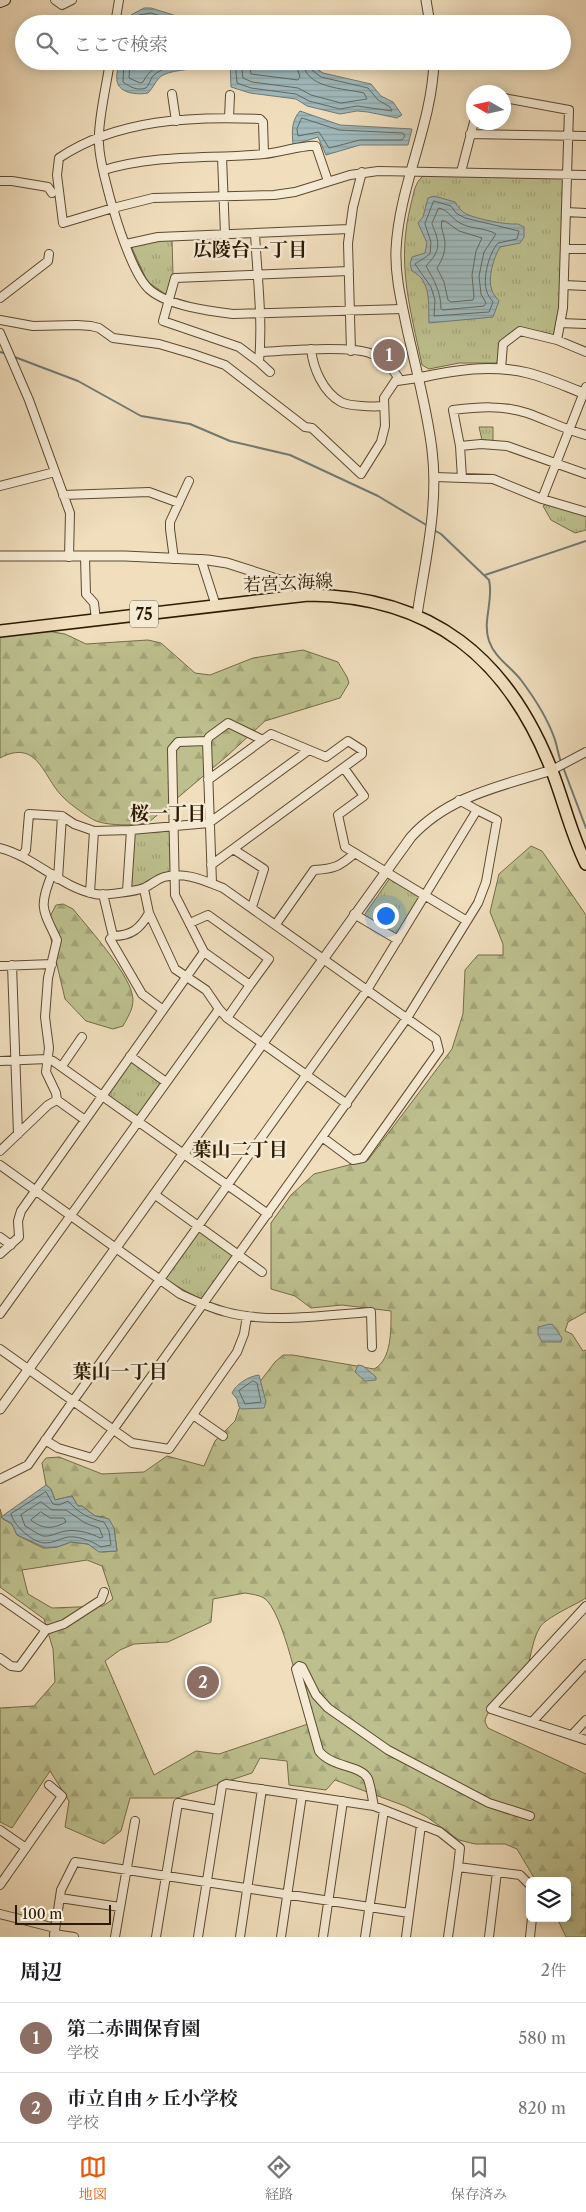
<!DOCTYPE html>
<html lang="ja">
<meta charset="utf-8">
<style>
:root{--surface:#fff;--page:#f2f2f2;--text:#202124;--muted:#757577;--line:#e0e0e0;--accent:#ea580c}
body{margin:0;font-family:"Libre Caslon Text","Noto Serif JP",serif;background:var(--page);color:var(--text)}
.controls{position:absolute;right:15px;bottom:15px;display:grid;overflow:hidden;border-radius:8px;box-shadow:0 2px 12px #0003}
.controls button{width:45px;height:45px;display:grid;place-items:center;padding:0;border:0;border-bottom:1px solid var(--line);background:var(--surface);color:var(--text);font:25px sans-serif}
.compass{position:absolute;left:466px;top:85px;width:45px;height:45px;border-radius:50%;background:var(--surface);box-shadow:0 2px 12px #0003;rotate:279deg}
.scale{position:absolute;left:15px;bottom:12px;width:96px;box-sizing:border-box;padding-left:5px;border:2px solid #2b1901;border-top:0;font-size:14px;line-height:18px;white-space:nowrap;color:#2b1901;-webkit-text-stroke:4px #f5ead4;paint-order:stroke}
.you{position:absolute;left:385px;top:915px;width:18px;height:18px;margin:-12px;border:4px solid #fff;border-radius:50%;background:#1a73e8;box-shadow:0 0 0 8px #1a73e833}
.badge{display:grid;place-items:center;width:32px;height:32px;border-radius:50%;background:var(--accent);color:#fff;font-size:16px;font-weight:700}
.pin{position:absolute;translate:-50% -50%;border:2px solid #fff;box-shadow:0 1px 5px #0006}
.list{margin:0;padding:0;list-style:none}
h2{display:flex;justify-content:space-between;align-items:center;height:65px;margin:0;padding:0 20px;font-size:21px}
h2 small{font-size:16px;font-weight:400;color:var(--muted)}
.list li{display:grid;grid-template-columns:32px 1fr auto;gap:15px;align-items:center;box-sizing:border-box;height:70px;padding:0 20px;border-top:1px solid var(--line)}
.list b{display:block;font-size:19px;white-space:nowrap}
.list p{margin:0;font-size:16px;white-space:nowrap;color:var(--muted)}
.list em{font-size:16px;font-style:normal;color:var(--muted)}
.icon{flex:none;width:28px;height:28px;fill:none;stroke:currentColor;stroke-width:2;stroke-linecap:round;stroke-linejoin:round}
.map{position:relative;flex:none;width:586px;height:1937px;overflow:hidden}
.search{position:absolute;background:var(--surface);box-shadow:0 2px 12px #0003;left:15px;right:15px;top:15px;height:55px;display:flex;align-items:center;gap:12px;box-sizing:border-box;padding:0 18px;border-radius:28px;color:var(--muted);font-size:19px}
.sheet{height:205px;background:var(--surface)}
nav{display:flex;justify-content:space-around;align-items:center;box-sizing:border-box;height:70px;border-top:1px solid var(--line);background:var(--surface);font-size:14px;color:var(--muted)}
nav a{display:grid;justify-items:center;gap:2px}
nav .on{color:var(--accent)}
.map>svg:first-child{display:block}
.grass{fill:url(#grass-tufts);stroke:#746c48}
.forest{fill:url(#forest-firs);stroke:#746c48;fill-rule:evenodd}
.water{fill:url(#water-rules);stroke:#717971}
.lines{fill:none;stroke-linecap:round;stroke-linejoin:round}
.shore{stroke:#65695e;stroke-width:1}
.stream{stroke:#717971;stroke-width:2}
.minor-casing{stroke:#5c4a30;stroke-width:10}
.tertiary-casing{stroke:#5c4a30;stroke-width:11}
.secondary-casing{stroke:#2b1901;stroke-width:12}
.primary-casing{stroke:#2b1901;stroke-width:14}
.minor{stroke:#f5ead4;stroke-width:8}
.tertiary{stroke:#f5ead4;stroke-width:9}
.secondary{stroke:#f5ead4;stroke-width:10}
.primary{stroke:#f0debd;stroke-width:11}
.labels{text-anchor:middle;stroke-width:5;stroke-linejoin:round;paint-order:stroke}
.shield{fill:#f5ead4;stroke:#685840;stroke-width:1}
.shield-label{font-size:16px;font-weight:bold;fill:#2b1901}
.street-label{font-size:18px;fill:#2b1901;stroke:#f5ead4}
.neighbourhood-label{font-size:19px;font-weight:bold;fill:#2b1901;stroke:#f5ead4}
</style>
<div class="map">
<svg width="586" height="1937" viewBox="0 0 586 1937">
<defs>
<pattern id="grass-tufts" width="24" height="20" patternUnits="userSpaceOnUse" patternTransform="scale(1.25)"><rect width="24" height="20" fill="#bdc08e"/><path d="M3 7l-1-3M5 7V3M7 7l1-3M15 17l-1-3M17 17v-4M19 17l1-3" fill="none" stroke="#a3a479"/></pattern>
<pattern id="forest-firs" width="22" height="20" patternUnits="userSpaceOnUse" patternTransform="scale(1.25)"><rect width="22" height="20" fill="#bdc08e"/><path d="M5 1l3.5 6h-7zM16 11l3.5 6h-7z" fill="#a3a479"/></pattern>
<pattern id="water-rules" width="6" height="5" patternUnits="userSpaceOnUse" patternTransform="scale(1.25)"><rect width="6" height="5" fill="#9fb9bc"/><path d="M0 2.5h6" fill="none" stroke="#899ea0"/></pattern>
</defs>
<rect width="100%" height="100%" fill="#f0debd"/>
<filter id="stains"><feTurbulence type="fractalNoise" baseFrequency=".004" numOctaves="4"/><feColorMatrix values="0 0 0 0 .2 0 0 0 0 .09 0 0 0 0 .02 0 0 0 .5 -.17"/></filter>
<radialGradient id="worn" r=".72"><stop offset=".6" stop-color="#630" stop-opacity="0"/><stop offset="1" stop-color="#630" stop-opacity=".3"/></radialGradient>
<path class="grass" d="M423 176 562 178 564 180 562 309 553 336 519 328 500 343 497 363H459L429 369 422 365C410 307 396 263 411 204 414 193 414 184 423 176Z
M172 239 173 275 168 293 165 294 147 281 132 248 133 244Z
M479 427H493V441L482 440Z
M546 504 586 515V530L575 533 551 520 543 506Z
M172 831 173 870C168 876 161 874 154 878 143 882 142 886 130 887L134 833Z
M390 878 419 896 420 899 397 935 363 917Z
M130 1061H133L161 1081 162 1084 139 1116H136L108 1096V1093Z
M198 1231 233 1253V1256L203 1299H200L166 1280V1277Z"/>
<path class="forest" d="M0 626 29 628 65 634 86 644 148 640 161 643 195 673 210 675 253 658 303 650 338 662 347 677 349 683 340 698 265 721 227 756 149 822C136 826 110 826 96 821 89 818 68 803 62 796 43 777 38 738 0 758Z
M531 846 542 851 586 915V1312L568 1322 565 1331 572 1334 583 1351 586 1350V1598C575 1605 547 1617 540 1627 529 1645 532 1669 518 1686 509 1697 486 1707 485 1722L488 1728 586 1774V1937H566L557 1918H567V1881H536L517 1849 505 1844H475L459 1840 427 1817 405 1806 335 1780 326 1790 289 1785 287 1761 260 1758 252 1773 177 1798H130L121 1831 104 1844 65 1827 69 1801 50 1771 12 1828 0 1822V1708L34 1706 55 1682 53 1649 44 1619 0 1587V1509L3 1519 12 1524 17 1535 43 1548 57 1547 71 1542 88 1544 102 1552 117 1551 114 1528 105 1517 95 1516 82 1506H78L72 1496 55 1500 51 1489 46 1485 42 1463 46 1458 59 1457 102 1474 144 1472 167 1456 204 1466 215 1441 235 1421 239 1409 275 1362 283 1355H293L374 1369C392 1360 391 1329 391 1311L342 1305 311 1308 295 1296 271 1289V1223L291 1195 314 1174 368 1160 452 1049 463 1014 465 970 478 955H503V944L490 912 499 874ZM87 1560 102 1566 113 1599 103 1606 52 1608 28 1594 22 1570ZM245 1593C251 1594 259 1595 264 1598 283 1610 301 1699 308 1724L219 1754 196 1751 154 1775 105 1661 120 1650 134 1644 168 1642 211 1622 213 1599Z
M63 904 73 909C89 929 133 977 133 1000 133 1010 127 1018 123 1026L113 1029 86 1021 65 999 47 922 56 905Z"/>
<path class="water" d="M144 8H151L202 24H127L131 15Z
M119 61H208C197 72 177 68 163 75 156 79 154 87 148 93 139 95 119 94 117 81 116 75 118 67 119 61Z
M230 61H313L317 69 323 73 371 84 381 96 393 102 402 115 397 118 368 112 357 111 340 114 307 106 296 99 250 93 231 87Z
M300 111 340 125 412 129 408 145H360L326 155 318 137 293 145C292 132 291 121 300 111Z
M434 196 455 202C458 207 461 211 466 214 477 219 506 225 518 224L524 227V237L520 243 500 247C494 257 487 278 492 291 493 294 497 298 499 301L493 317 429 323C428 304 432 281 412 271L410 264 412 257 425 253 427 243 418 223 423 217 428 198Z
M550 1324 553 1325 562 1338 561 1342H542L538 1334V1327Z
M358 1365 363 1366 376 1377V1380L365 1381 355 1372Z
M259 1375 266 1402 264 1408 242 1409 239 1407 237 1399 232 1393C236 1384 249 1376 259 1375Z
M46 1485 51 1489 55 1500 72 1496 78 1506H82L95 1516 109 1519 114 1528 117 1551 99 1552 88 1544 71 1542 57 1547 46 1548 17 1535 12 1524 1 1517Z"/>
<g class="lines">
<path class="shore" d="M132 24 139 15 151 13 186 24
M124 61 123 82C130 87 137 91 146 88 149 85 150 81 152 77 162 65 186 64 200 61
M130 61 129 78 140 83 143 82C149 70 157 66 169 61
M235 61 237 83 251 88 296 94 309 101 340 109 357 106 392 111 390 107 378 100 368 88 321 77 313 71 309 61
M241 61 243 78 252 82 298 88 311 95 341 103 367 99 364 93C344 88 304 89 303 61
M249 61 251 74 298 80 300 77 295 61
M302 118 339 130 403 133 405 136 402 140H360L329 148 319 132 298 136 297 129Z
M434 201 451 206 456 213 465 218 519 231 517 239 498 243C489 253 482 279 487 292 488 296 491 299 493 302L489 312 434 316 435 300 431 287 415 264 430 254 431 242 425 224Z
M439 208C449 210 452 220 462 224 472 229 486 228 496 234L484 252 479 276 481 294 486 303 484 306 443 310 441 309C441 292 434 280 426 266 440 251 441 245 432 224Z
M442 221H445L459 231 482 238 476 251 472 275 474 297 473 300 451 302 448 300 444 282 437 268C443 259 447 248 444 237 443 231 440 227 442 221Z
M253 1381 257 1383 261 1402 245 1404 239 1391Z
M46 1492 53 1504 59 1505 68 1501C78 1513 90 1519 104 1522L109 1531 111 1545 101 1547C92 1541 75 1534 64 1538 57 1540 53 1543 45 1543 33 1543 13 1525 11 1514Z
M41 1502 52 1510H66L85 1523 99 1528 103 1537 100 1538C91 1533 76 1529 66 1531 57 1532 52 1537 43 1536 37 1534 31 1529 25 1526L21 1515Z
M41 1512 50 1518H64L66 1522C53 1529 43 1530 31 1520Z"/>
<path class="stream" d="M0 352 7 354
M12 356 78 381 141 416 190 424 230 441 290 455 378 496 428 526
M434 530 441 534 489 580C494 600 482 621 489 641 495 658 510 666 521 680 533 696 547 718 554 737 557 745 558 754 561 762
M485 575 586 541
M563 767 586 828"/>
<defs>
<path id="minor" d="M55 0 62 5 72 0
M115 24 119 0
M110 61C107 84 97 123 99 144 100 173 129 273 150 290 169 306 209 311 233 314L402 309
M172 94 176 121
M504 98 569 110 563 308 557 340
M229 118 230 95
M470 134 586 136
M264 154 263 122 260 119C192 116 117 119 59 158L57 175 63 223 113 208 153 198 274 195 295 192 350 175 378 171 586 175
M222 157 225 234
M104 170C156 154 210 159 264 154 276 153 308 144 316 146L328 181
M461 172 474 122
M0 181H12L48 187 52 193
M566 212 586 213
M255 233C257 275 263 319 259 362L239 347 163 321 175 278 349 271
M126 244 158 237 349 229
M566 249H586
M564 285 586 286
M0 298 48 261 49 254
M0 320 33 326 77 325 91 326 99 328 113 338 159 344 193 354 225 365 305 427 312 428 361 474 381 442 385 426 384 398 398 377C391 366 383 359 372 354 351 345 284 351 260 352
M560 323 586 324
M0 333 29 400 70 513 69 557
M311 349C313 368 323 392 341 402 348 406 374 407 383 406
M351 351 348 243 353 207 362 172
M259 362 270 372
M501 369 503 344 520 331 557 340 586 352
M397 381 418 378
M460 446 481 444 507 446 586 474
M435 477 493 479 542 499 586 512
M462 478 460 446 453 410C478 407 503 405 527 413 547 420 566 430 586 435
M0 486 55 472
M63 495 149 492 179 503
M542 499 586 387
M85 557 86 594 94 603 96 620
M174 559 170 529V522L189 481
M201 559 216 606
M207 741 209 737 228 723 263 740
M344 768 364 796 338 815 345 847 467 921
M552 770 586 752
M208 780 271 734 326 757 348 741 362 750V754L233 849
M459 800 477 810
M62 816 74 824 94 831
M131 830 209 823 309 750
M0 848C35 857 60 887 95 894 104 896 136 891 144 888 151 885 157 879 164 877 185 871 205 881 223 888L436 1039 439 1051 363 1158 353 1160 322 1137
M22 856 26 850 29 814 62 816 58 879
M211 865 233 849 264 869 252 907
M144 889 149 913 175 969 206 990 219 1009 227 1018 347 1104
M90 893 94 831 131 830 127 891
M103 894 113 936 110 939 142 994 163 1010
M354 914 398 940
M190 923 208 915 269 959 250 985 204 952 175 895 172 749 178 742 207 741 212 883
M276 924 314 870C335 869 340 866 355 853
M113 936C131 936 140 929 149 913
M12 965 18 1134
M0 966 52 964
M227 1018 250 985
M130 1056 166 1082
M0 1061 47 1059 53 1061 268 1214
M62 1066 82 1037
M57 1100 85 1120
M0 1151 48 1105 57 1100 56 1093 46 1072 49 1048 45 1017 48 978 57 940C43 910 38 908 52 874
M0 1165 180 1294C195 1301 210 1308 226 1312 270 1324 326 1315 371 1312L372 1347
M154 1194 262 1272
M0 1237 11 1245
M0 1254 19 1237 18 1221 21 1211 204 952
M0 1314 219 1009
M0 1349 132 1443 169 1449 237 1352 244 1334 247 1316
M193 1415 223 1436
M0 1479 28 1465 73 1401 367 990 477 810 497 820 486 882 478 903 407 1018 113 1430 92 1458 58 1448 45 1440
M0 1598 46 1630
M586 1606 491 1709 586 1740
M0 1658 11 1666 19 1667 46 1630 64 1624 101 1600 104 1592
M533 1721 586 1664
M572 1735 586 1720
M374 1806C372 1798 371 1787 368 1779 362 1765 332 1768 319 1751L296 1669 299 1666 302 1667 316 1695 328 1708 388 1750 489 1803 530 1816
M0 1830 26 1848
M0 1885 62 1796 49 1785
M60 1898 120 1907
M0 1914 55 1928
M54 1934 74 1937
M54 1937 61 1890 75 1862 409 1913
M115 1937 135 1821
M156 1937 178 1803 218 1810
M198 1937 222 1786 226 1784 374 1806 440 1832 460 1848 458 1867 520 1875 530 1885
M240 1937 262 1789
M281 1937 302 1795
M323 1937 343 1801
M365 1937 384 1810
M406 1937 421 1825
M448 1937 458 1867
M489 1937 497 1872
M530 1937 532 1918"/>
<path id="tertiary" d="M426 0 430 24
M418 378C455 370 490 364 528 373 548 378 567 387 586 394
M0 556H125L208 560 227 563 283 581 289 597
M417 615C425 561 439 505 432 450 427 408 415 366 406 324 401 300 395 275 396 250 399 185 432 126 434 61
M0 1409 411 837C448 796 501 786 552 770"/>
<path id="secondary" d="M0 2 5 0"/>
<path id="primary" d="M0 631 308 595C432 596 508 658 552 771 564 802 571 834 586 864"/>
</defs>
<use href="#minor" class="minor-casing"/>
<use href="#tertiary" class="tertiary-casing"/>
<use href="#secondary" class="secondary-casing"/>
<use href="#primary" class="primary-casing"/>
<use href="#minor" class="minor"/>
<use href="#tertiary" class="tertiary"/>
<use href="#secondary" class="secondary"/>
<use href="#primary" class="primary"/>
</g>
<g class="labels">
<rect class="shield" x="130" y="600.5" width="28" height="27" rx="4"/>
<g class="shield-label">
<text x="144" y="620">75</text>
</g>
<g class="street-label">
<text transform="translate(288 583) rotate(-3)" y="6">若宮玄海線</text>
</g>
<g class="neighbourhood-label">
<text x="250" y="256">広陵台一丁目</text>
<text x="168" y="820">桜一丁目</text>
<text x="240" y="1156">葉山二丁目</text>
<text x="120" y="1378">葉山一丁目</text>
</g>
</g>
<rect width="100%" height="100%" filter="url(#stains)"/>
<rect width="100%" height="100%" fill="url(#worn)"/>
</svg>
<div class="controls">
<button><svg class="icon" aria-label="layers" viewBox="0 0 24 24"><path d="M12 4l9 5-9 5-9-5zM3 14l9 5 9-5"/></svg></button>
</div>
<svg class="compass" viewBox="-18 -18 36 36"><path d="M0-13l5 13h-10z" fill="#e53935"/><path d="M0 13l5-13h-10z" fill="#757577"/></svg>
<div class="scale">100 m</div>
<div class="you"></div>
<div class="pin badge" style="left:389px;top:355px;background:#8d6e63">1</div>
<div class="pin badge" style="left:203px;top:1682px;background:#8d6e63">2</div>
<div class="search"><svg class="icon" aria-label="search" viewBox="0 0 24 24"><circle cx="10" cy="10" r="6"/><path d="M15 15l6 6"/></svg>ここで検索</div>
</div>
<section class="sheet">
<h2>周辺<small>2件</small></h2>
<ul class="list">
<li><span class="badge" style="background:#8d6e63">1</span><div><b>第二赤間保育園</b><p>学校</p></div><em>580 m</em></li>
<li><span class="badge" style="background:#8d6e63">2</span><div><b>市立自由ヶ丘小学校</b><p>学校</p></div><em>820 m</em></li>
</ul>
</section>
<nav>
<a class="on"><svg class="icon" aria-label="map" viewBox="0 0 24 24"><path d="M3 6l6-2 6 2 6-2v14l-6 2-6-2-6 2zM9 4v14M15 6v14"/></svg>地図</a>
<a><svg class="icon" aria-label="directions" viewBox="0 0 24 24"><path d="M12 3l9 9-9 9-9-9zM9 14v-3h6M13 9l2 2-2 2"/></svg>経路</a>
<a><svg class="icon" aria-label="saved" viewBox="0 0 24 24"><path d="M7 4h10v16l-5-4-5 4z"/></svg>保存済み</a>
</nav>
